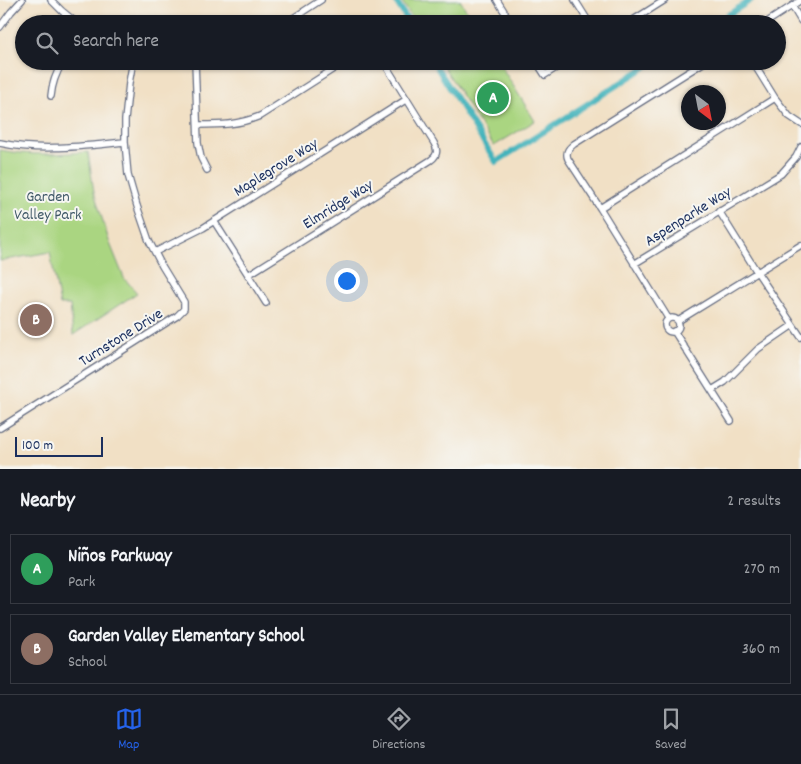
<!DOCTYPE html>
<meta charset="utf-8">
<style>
:root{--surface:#171b24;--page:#242831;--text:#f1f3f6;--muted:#9ea1a6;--line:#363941;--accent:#2563eb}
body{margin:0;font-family:Dekko,sans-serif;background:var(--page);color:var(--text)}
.compass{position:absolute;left:681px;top:85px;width:45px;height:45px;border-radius:50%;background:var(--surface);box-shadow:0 1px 4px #0004;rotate:148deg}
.scale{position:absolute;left:15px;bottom:12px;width:88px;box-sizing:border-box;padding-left:5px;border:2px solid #1b2f5e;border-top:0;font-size:14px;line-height:18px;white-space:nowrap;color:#1b2f5e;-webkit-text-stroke:4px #f6f6f2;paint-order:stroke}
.you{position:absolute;left:346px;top:280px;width:18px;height:18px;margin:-12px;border:4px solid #fff;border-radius:50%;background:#1a73e8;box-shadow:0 0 0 8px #1a73e833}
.badge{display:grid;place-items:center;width:32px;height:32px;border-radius:50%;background:var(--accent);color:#fff;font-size:16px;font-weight:700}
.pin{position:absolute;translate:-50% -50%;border:2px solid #fff;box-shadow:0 1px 5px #0006}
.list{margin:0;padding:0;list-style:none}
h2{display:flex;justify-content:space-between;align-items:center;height:65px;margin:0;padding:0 20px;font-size:21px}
h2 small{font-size:16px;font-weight:400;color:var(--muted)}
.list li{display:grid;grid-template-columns:32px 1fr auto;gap:15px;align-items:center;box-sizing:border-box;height:70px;margin:0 10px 10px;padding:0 10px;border:1px solid var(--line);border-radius:0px}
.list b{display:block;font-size:19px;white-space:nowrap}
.list p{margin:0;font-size:16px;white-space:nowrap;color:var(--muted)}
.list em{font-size:16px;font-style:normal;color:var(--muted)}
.icon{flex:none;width:28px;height:28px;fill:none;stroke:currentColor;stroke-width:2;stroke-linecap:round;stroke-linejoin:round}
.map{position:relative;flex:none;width:801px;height:469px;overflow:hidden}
.search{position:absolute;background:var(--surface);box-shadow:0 1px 4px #0004;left:15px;right:15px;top:15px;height:55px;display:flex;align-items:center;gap:12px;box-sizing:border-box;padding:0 18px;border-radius:28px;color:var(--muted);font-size:19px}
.sheet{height:225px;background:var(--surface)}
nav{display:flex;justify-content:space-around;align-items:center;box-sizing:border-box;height:70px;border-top:1px solid var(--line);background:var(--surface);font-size:14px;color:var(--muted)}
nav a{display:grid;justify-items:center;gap:2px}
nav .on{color:var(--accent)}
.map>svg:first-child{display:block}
.green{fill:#aad581;stroke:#628270}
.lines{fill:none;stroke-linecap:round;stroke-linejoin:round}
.canal{stroke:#44b4bc;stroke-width:6}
.street-casing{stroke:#666d82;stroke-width:8}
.street{stroke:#fff;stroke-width:5.5}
.labels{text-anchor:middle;stroke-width:4;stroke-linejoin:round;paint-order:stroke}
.street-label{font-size:16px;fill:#1b2f5e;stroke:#f6f6f2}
.park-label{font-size:16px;fill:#3f5867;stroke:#f6f6f2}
</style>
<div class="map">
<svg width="801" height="469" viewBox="0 0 801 469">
<rect width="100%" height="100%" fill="#f6f6f2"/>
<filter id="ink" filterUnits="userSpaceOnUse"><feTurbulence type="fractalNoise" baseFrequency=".02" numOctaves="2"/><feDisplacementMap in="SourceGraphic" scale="10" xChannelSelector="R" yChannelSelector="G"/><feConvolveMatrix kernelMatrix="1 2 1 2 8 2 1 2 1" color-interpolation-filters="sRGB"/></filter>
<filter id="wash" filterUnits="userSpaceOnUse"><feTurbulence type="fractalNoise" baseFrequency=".0096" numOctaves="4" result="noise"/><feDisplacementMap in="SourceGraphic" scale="20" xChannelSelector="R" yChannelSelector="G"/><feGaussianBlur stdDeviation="1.12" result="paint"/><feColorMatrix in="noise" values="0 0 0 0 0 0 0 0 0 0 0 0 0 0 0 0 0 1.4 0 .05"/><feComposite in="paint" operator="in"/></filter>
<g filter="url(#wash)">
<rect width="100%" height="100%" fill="#f1e0c5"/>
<path class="green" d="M401 0H460L475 24H416Z
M440 61H498L535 121 494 146Z
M0 150C31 156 57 154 88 152L94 192 109 241 124 278 137 293 73 335 70 305H60L50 252 0 261Z"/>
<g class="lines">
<path class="canal" d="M395 0 410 24
M714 24 751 0
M433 61 496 162 655 61"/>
</g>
</g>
<g filter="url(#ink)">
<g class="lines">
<defs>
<path id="street" d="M51 0 62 11 78 24
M497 0 512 24
M575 0 590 24
M792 6 801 21
M284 24 321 0
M627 24 665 0
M764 24 801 0
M0 27 11 12 22 0
M195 61 198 143 201 158 207 170
M536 61 545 75 567 61
M752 61 775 98 789 116 801 124
M51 96C52 83 56 73 63 61
M198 125C221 125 238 125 260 116L346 61
M0 143C41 152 83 146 125 142
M600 208 775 98
M719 211 757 272 801 337
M214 221 266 303
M155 252 203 228 407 99
M634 264 781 174 796 157 801 147
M248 275 431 160C438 155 438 150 434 143L383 61
M665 325a7 7 0 1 1 14 0a7 7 0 1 1-14 0Z
M668 318 600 208 568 159C565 152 569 148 574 144L706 61
M678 321 801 245
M674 331 731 421
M712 390 725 382 758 349 793 325
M0 428 177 316 184 309V302L162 266 149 241 137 206 128 175 125 142V120L129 83 133 61"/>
</defs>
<use href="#street" class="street-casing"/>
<use href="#street" class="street"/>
</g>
</g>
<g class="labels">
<g class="street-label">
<text transform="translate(275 166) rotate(-32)" y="6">Maplegrove Way</text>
<text transform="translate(337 203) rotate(-32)" y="6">Elmridge Way</text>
<text transform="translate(687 215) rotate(-32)" y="6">Aspenparke Way</text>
<text transform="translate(120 336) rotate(-32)" y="6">Turnstone Drive</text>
</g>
<g class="park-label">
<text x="48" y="201">Garden<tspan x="48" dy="18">Valley Park</tspan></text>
</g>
</g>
</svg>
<svg class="compass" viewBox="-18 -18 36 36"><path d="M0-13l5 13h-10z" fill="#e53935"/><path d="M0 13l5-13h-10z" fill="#9ea1a6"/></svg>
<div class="scale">100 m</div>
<div class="you"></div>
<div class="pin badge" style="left:493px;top:98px;background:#2e9e5b">A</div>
<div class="pin badge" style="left:36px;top:320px;background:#8d6e63">B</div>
<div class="search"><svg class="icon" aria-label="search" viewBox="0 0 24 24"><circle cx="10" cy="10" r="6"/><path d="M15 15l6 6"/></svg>Search here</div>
</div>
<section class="sheet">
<h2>Nearby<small>2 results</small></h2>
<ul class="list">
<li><span class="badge" style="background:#2e9e5b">A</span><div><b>Niños Parkway</b><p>Park</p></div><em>270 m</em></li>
<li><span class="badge" style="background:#8d6e63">B</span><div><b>Garden Valley Elementary School</b><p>School</p></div><em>360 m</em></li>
</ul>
</section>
<nav>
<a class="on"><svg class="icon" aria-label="map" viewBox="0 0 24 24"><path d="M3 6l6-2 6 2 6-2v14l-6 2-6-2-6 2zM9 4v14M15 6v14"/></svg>Map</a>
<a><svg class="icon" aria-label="directions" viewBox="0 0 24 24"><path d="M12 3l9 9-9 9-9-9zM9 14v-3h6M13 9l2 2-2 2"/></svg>Directions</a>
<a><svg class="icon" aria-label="saved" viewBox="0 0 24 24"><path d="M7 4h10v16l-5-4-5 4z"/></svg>Saved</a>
</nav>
